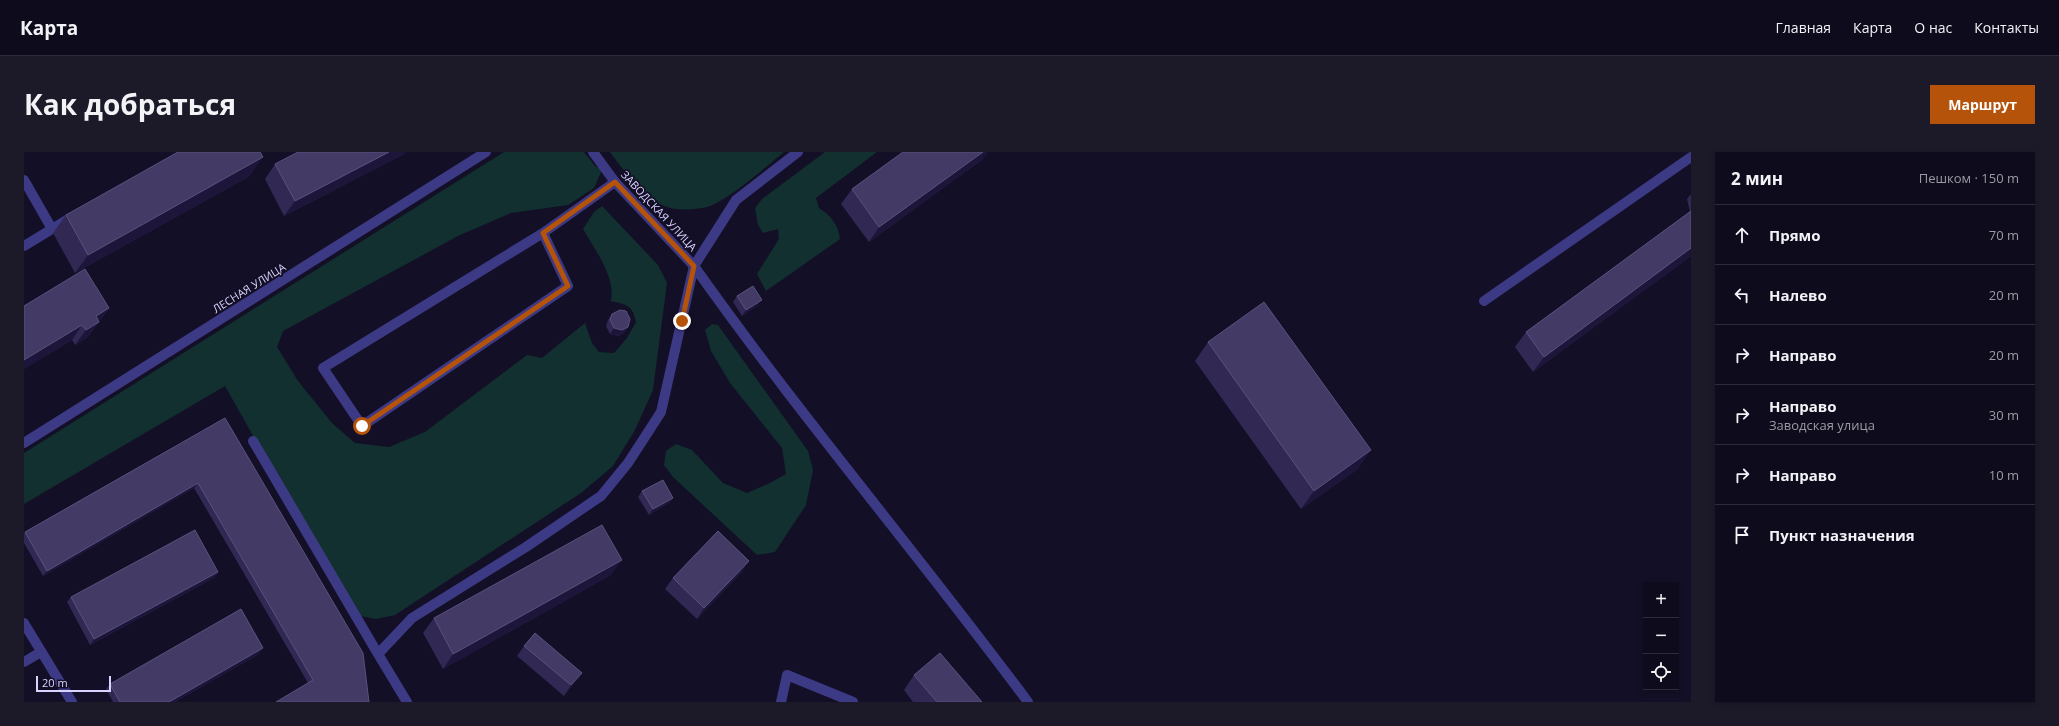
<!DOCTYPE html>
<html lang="ru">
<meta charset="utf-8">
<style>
:root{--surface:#0e0b1c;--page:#1c1929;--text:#f1f3f6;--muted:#9b9ba3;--line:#2e2b3b;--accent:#b45309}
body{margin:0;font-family:"Open Sans",sans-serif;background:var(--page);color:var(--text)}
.controls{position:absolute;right:12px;bottom:12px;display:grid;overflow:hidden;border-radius:0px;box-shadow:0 2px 6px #0003}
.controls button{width:36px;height:36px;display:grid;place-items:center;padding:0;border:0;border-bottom:1px solid var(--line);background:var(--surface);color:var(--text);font:20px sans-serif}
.scale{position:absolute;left:12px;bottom:10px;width:75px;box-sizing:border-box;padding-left:4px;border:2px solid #d9d4ff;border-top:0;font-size:11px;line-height:14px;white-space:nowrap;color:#d9d4ff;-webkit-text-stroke:3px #130f26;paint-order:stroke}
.stop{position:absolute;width:12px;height:12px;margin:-9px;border:3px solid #b45309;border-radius:50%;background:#fff}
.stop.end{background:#b45309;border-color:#fff;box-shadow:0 1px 4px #0008}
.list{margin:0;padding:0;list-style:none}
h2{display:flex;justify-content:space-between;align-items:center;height:52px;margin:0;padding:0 16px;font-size:17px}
h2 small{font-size:13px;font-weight:400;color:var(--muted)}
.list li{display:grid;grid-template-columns:26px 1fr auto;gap:12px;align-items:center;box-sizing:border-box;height:60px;padding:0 16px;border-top:1px solid var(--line)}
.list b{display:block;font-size:15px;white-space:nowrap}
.list p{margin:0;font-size:13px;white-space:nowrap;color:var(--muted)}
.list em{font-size:13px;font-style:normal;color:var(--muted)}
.icon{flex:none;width:22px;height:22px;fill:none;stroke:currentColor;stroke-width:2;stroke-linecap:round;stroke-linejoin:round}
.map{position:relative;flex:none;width:1667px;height:550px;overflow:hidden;border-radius:0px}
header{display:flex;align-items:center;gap:24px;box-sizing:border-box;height:56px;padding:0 20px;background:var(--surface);border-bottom:1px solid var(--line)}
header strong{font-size:19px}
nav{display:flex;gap:22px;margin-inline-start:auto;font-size:14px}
.intro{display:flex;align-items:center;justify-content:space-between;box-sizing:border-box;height:96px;padding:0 24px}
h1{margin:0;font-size:28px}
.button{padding:10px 18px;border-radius:0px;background:var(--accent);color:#fff;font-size:14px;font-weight:700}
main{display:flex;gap:24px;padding:0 24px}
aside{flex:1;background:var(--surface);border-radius:0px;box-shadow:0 2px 6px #0003}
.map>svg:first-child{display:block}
.green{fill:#12302f}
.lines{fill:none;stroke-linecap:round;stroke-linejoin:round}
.lane{stroke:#3d3a85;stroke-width:10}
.street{stroke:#3d3a85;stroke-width:10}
.wall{fill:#312854}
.shaded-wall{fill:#1d163a}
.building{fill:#433a66;stroke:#5a527e}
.route{stroke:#b45309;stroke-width:5}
.labels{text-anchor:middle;stroke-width:3.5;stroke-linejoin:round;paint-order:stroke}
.street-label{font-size:11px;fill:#d9d4ff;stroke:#130f26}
</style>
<header>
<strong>Карта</strong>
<nav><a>Главная</a><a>Карта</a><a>О нас</a><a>Контакты</a></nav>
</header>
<div class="intro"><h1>Как добраться</h1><a class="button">Маршрут</a></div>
<main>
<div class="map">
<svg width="1667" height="550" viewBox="0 0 1667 550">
<rect width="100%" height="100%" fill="#130f26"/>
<path class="green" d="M480 0H560L571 14 578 18 570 36 544 53 487 61 434 84 259 179 253 195 274 229 308 271 331 291 365 295 401 280 503 203 518 206 561 171 568 191 575 200 590 201 603 186 612 170C608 153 604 153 587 149 592 125 571 98 559 77L570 60 578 54 634 113 643 131 629 238 611 278 589 314 557 341 371 463 352 467 336 464 293 397 201 234 0 352V301Z
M586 0H760C743 14 702 50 683 55 671 58 652 59 640 54 622 46 597 16 586 0Z
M801 0H853L792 46 795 56C807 64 814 72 816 87L742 139 733 122 755 87 754 77 739 81 734 73 731 56 738 47Z
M688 172 694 173 784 299 789 318 782 353 751 400 733 403 649 325 640 313 642 299 652 292 668 298 699 331 723 341 746 331 762 322 758 296 706 231 687 199 681 178Z"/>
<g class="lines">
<path class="lane" d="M0 28 28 77
M519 81 544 134 338 274 299 216 519 81 591 30
M0 94 46 66
M670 114C776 264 895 403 1004 550
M1460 149 1667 5
M229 289 354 502
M0 510 17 500
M383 550 354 502 388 466 502 395 577 344 604 311 637 260 670 114 712 48 774 0
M757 550 763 523 829 550"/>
<path class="street" d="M569 0 591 30 670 114
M0 291 462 0
M0 471 48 550"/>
</g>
<path class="wall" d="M380 2 260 64 241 27 251 12Z
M959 7 845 90 817 52 828 37Z
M226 24 51 121 29 81 42 63Z
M1667 42V104L1509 220 1491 195 1502 180 1666 60 1663 47Z
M713 144 734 153 718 164 709 150Z
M0 154 85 156 64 185 51 193 48 188 0 217Z
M588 162 604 175 600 181 594 184 586 182 582 174 584 168Z
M1184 190 1334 317 1277 357 1171 209Z
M201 266 345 550 284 531 170 336 19 424 0 391V382L1 380Z
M618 339 649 346 645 351 625 363 614 345Z
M194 420 190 426 66 493 43 450 47 445Z
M718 420 673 467 641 437 649 426Z
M587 423 419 517 399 481 410 466Z
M500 494 558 521 550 531 540 544 493 504Z
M235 502 151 550H89L82 537 86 532Z
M890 523 958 550H889L880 538Z"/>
<path class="shaded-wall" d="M365 0H381L380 2 260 64 271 49Z
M959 0H964L959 7 845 90 855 75Z
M239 5 226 24 51 121 64 103Z
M1667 96V104L1509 220 1520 205Z
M738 148 734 153 718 164 722 158Z
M85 156 64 185 51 193 72 164Z
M58 173 48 188 0 217V208Z
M604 175 600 181 594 184 586 182 590 176Z
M1347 298 1334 317 1277 357 1290 339Z
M174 331 170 336 19 424 23 419Z
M649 346 645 351 625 363 629 357Z
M598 408 587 423 419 517 429 502Z
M725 409 718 420 673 467 680 456Z
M194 420 190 426 66 493 70 487Z
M239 496 235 502 151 550H145Z
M558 521 550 531 540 544 547 533Z"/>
<path class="building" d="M154 0H236L239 5 64 103 42 63Z
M274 0H365L271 49 251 12Z
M879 0H959L855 75 828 37Z
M1667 59V96L1520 205 1502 180Z
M61 117 85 156 72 164 75 170 62 178 58 173 0 208V154Z
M729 134 738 148 722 158 713 144Z
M1240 150 1347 298 1290 339 1184 190Z
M596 158 602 159 606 167 604 175 598 178 590 176 586 168 588 162Z
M201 266 339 501 345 550H252L289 528 174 331 23 419 1 380Z
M639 328 649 346 629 357 618 339Z
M578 373 598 408 429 502 410 466Z
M171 378 194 420 70 487 47 445Z
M694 379 725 409 680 456 649 426Z
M217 457 239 496 145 550H96L86 532Z
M511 481 558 521 547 533 500 494Z
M916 501 958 550H913L890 523Z"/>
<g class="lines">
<path class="route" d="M338 274 544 134 519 81 591 30 670 114 658 169"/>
</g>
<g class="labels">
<g class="street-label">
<text transform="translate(635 59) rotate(47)" y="4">ЗАВОДСКАЯ УЛИЦА</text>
<text transform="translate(225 136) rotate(-32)" y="4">ЛЕСНАЯ УЛИЦА</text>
</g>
</g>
</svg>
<div class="controls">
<button>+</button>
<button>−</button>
<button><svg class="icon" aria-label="locate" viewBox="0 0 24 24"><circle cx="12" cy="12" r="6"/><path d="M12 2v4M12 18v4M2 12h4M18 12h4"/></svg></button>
</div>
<div class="scale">20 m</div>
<div class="stop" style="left:338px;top:274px"></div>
<div class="stop end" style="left:658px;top:169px"></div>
</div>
<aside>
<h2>2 мин<small>Пешком · 150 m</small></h2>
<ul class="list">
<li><svg class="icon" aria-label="ahead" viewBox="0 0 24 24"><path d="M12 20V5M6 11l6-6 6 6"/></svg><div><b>Прямо</b></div><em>70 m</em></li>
<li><svg class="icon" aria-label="left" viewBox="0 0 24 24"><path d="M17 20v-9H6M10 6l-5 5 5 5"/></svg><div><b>Налево</b></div><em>20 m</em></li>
<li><svg class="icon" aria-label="right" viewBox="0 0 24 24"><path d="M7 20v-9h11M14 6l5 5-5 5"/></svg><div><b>Направо</b></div><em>20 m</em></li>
<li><svg class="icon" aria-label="right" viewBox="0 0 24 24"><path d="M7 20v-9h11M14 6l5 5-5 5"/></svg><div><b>Направо</b><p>Заводская улица</p></div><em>30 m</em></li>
<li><svg class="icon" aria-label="right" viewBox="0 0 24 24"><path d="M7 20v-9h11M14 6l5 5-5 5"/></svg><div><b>Направо</b></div><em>10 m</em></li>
<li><svg class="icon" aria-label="arrive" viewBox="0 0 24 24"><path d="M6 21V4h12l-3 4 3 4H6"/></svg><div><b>Пункт назначения</b></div></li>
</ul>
</aside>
</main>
